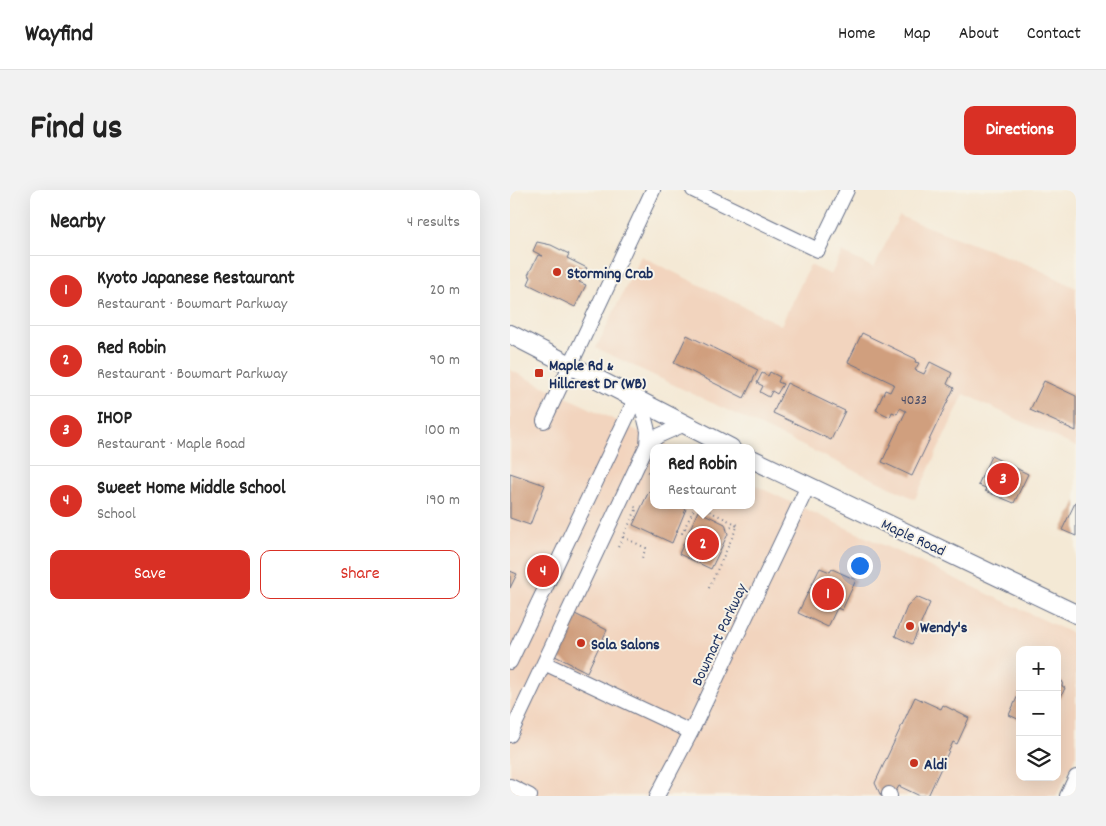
<!DOCTYPE html>
<meta charset="utf-8">
<style>
:root{--surface:#fff;--page:#f2f2f2;--text:#222;--muted:#767676;--line:#e0e0e0;--accent:#d93025}
body{margin:0;font-family:Dekko,sans-serif;background:var(--page);color:var(--text)}
.controls{position:absolute;right:15px;bottom:15px;display:grid;overflow:hidden;border-radius:10px;box-shadow:0 5px 20px #0002}
.controls button{width:45px;height:45px;display:grid;place-items:center;padding:0;border:0;border-bottom:1px solid var(--line);background:var(--surface);color:var(--text);font:25px sans-serif}
.you{position:absolute;left:349px;top:375px;width:18px;height:18px;margin:-12px;border:4px solid #fff;border-radius:50%;background:#1a73e8;box-shadow:0 0 0 8px #1a73e833}
.badge{display:grid;place-items:center;width:32px;height:32px;border-radius:50%;background:var(--accent);color:#fff;font-size:16px;font-weight:700}
.pin{position:absolute;translate:-50% -50%;border:2px solid #fff;box-shadow:0 1px 5px #0006}
.popup{position:absolute;left:140px;top:254px;width:105px;height:65px;box-sizing:border-box;display:grid;place-content:center;border-radius:10px;background:var(--surface);filter:drop-shadow(0 1px 4px #0005);font-size:16px;white-space:nowrap;color:var(--muted)}
.popup b{font-size:19px;color:var(--text)}
.popup::after{content:'';position:absolute;left:50%;top:100%;margin-left:-10px;border:10px solid transparent;border-top-color:var(--surface)}
.list{margin:0;padding:0;list-style:none}
h2{display:flex;justify-content:space-between;align-items:center;height:65px;margin:0;padding:0 20px;font-size:21px}
h2 small{font-size:16px;font-weight:400;color:var(--muted)}
.list li{display:grid;grid-template-columns:32px 1fr auto;gap:15px;align-items:center;box-sizing:border-box;height:70px;padding:0 20px;border-top:1px solid var(--line)}
.list b{display:block;font-size:19px;white-space:nowrap}
.list p{margin:0;font-size:16px;white-space:nowrap;color:var(--muted)}
.list em{font-size:16px;font-style:normal;color:var(--muted)}
.actions{display:flex;gap:10px;padding:15px 20px}
.actions a{flex:1;padding:11px 0;border:1px solid var(--accent);border-radius:10px;text-align:center;font-size:18px;color:var(--accent)}
.actions .main{background:var(--accent);color:#fff}
.icon{flex:none;width:28px;height:28px;fill:none;stroke:currentColor;stroke-width:2;stroke-linecap:round;stroke-linejoin:round}
.map{position:relative;flex:none;width:566px;height:606px;overflow:hidden;border-radius:10px}
header{display:flex;align-items:center;gap:30px;box-sizing:border-box;height:70px;padding:0 25px;background:var(--surface);border-bottom:1px solid var(--line)}
header strong{font-size:24px}
nav{display:flex;gap:28px;margin-inline-start:auto;font-size:18px}
.intro{display:flex;align-items:center;justify-content:space-between;box-sizing:border-box;height:120px;padding:0 30px}
h1{margin:0;font-size:35px}
.button{padding:12px 22px;border-radius:10px;background:var(--accent);color:#fff;font-size:18px;font-weight:700}
main{display:flex;gap:30px;padding:0 30px}
aside{flex:1;background:var(--surface);border-radius:10px;box-shadow:0 5px 20px #0002}
.map>svg:first-child{display:block}
.built{fill:#f2d4be;fill-rule:evenodd}
.building{fill:#d09f7e}
.lines{fill:none;stroke-linecap:round;stroke-linejoin:round}
.minor-casing{stroke:#677088;stroke-width:16}
.major-casing{stroke:#677088;stroke-width:20}
.path{stroke:#677088;stroke-width:2;stroke-dasharray:1 4;stroke-linecap:butt}
.minor{stroke:#fff;stroke-width:14}
.major{stroke:#fff;stroke-width:18}
.poi-dot{fill:#c8321e;stroke:#f7f3e8;stroke-width:2}
.labels{text-anchor:middle;stroke-width:4;stroke-linejoin:round;paint-order:stroke}
.number-label{font-size:14px;fill:#484b66}
.poi-label{font-size:16px;font-weight:bold;fill:#1b2f5e;stroke:#f7f3e8;text-anchor:start}
.street-label{font-size:16px;fill:#1b2f5e;stroke:#f7f3e8}
</style>
<header>
<strong>Wayfind</strong>
<nav><a>Home</a><a>Map</a><a>About</a><a>Contact</a></nav>
</header>
<div class="intro"><h1>Find us</h1><a class="button">Directions</a></div>
<main>
<aside>
<h2>Nearby<small>4 results</small></h2>
<ul class="list">
<li><span class="badge">1</span><div><b>Kyoto Japanese Restaurant</b><p>Restaurant · Bowmart Parkway</p></div><em>20 m</em></li>
<li><span class="badge">2</span><div><b>Red Robin</b><p>Restaurant · Bowmart Parkway</p></div><em>90 m</em></li>
<li><span class="badge">3</span><div><b>IHOP</b><p>Restaurant · Maple Road</p></div><em>100 m</em></li>
<li><span class="badge">4</span><div><b>Sweet Home Middle School</b><p>School</p></div><em>190 m</em></li>
</ul>
<div class="actions"><a class="main">Save</a><a>Share</a></div>
</aside>
<div class="map">
<svg width="566" height="606" viewBox="0 0 566 606">
<rect width="100%" height="100%" fill="#f7f3e8"/>
<filter id="ink" filterUnits="userSpaceOnUse"><feTurbulence type="fractalNoise" baseFrequency=".02" numOctaves="2"/><feDisplacementMap in="SourceGraphic" scale="10" xChannelSelector="R" yChannelSelector="G"/><feConvolveMatrix kernelMatrix="1 2 1 2 8 2 1 2 1" color-interpolation-filters="sRGB"/></filter>
<filter id="wash" filterUnits="userSpaceOnUse"><feTurbulence type="fractalNoise" baseFrequency=".0096" numOctaves="4" result="noise"/><feDisplacementMap in="SourceGraphic" scale="20" xChannelSelector="R" yChannelSelector="G"/><feGaussianBlur stdDeviation="1.12" result="paint"/><feColorMatrix in="noise" values="0 0 0 0 0 0 0 0 0 0 0 0 0 0 0 0 0 1.4 0 .05"/><feComposite in="paint" operator="in"/></filter>
<g filter="url(#wash)">
<rect width="100%" height="100%" fill="#f4e9d5"/>
<path class="built" d="M389 26 524 77 566 98V257L454 204 405 309 86 158 131 66 271 135 300 75 321 85 332 62 364 78Z
M0 180 163 258H144V315H242V294L566 445V566L546 606H0ZM510 460H547V587H510Z"/>
<g id="blocks">
<path class="building" d="M27 52 41 55 59 64 57 68 77 78 69 92 76 95 65 117 18 94 21 87 18 85 28 65 33 66 23 61Z
M352 143 406 169 405 172 409 173 405 180 414 184 420 172 442 183 437 194 444 198 402 286 372 272 396 221 390 218 387 224 382 222 380 227 366 220 375 200 380 202 384 194 338 172Z
M177 145 248 180 234 208 164 173Z
M260 182 270 187 268 192 273 194 267 204 262 201 259 207 250 202 253 196 247 193 252 183 258 186Z
M534 191 566 206V241L520 220Z
M277 193 335 221 321 250 263 223Z
M481 266 518 284 504 313 475 301 476 298 468 295Z
M0 283 35 295 20 335 0 328Z
M139 301 144 304V315H168L176 319 162 353 123 335Z
M566 311V346L552 340Z
M188 321 215 334 218 344 201 379 169 364Z
M310 378 320 382 322 379 346 390 332 420 327 418 318 437 288 423Z
M0 381 7 384 0 398Z
M406 407 420 413 402 454 385 446 397 417Z
M65 424 97 440 77 482 45 466Z
M547 489 553 492 552 496 555 498 547 515Z
M510 501V530L499 525Z
M405 507 431 519 433 515 459 528 447 554 443 552 418 606H410L389 596 386 601 371 606 365 593Z"/>
</g>
</g>
<g filter="url(#ink)">
<use href="#blocks" fill-opacity="0" stroke="#677088" stroke-width="1"/>
<g class="lines">
<defs>
<path id="minor" d="M183 0 308 60 337 0
M34 231 143 0
M137 255 148 246 175 234
M0 472 125 210
M34 473 181 542
M0 545 137 255 138 241 131 213
M0 596 20 606
M379 604 380 606
M147 606 181 542 298 296
M557 606 566 587"/>
<path id="major" d="M0 144 221 258
M242 269 566 424"/>
</defs>
<use href="#minor" class="minor-casing"/>
<use href="#major" class="major-casing"/>
<path class="path" d="M138 282 144 285
M186 315 228 335 198 400
M175 338 179 341
M216 339 228 335
M167 341 172 343 186 315
M113 347 136 358 132 368
M108 357 127 318 122 316"/>
<use href="#minor" class="minor"/>
<use href="#major" class="major"/>
</g>
</g>
<g class="poi-dot">
<circle cx="47" cy="82" r="5"/>
<rect x="24" y="178" width="10" height="10" rx="2.5"/>
<circle cx="400" cy="436" r="5"/>
<circle cx="71" cy="453" r="5"/>
<circle cx="404" cy="573" r="5"/>
</g>
<g class="labels">
<g class="number-label">
<text x="404" y="214">4033</text>
</g>
<g class="poi-label">
<text x="57" y="88">Storming Crab</text>
<text x="39" y="180">Maple Rd &amp;<tspan x="39" dy="18">Hillcrest Dr (WB)</tspan></text>
<text x="410" y="442">Wendy's</text>
<text x="81" y="459">Sola Salons</text>
<text x="414" y="579">Aldi</text>
</g>
<g class="street-label">
<text transform="translate(404 346) rotate(25)" y="6">Maple Road</text>
<text transform="translate(208 444) rotate(-65)" y="6">Bowmart Parkway</text>
</g>
</g>
</svg>
<div class="controls">
<button>+</button>
<button>−</button>
<button><svg class="icon" aria-label="layers" viewBox="0 0 24 24"><path d="M12 4l9 5-9 5-9-5zM3 14l9 5 9-5"/></svg></button>
</div>
<div class="you"></div>
<div class="pin badge" style="left:318px;top:404px">1</div>
<div class="pin badge" style="left:193px;top:354px">2</div>
<div class="popup"><b>Red Robin</b>Restaurant</div>
<div class="pin badge" style="left:493px;top:289px">3</div>
<div class="pin badge" style="left:33px;top:381px">4</div>
</div>
</main>
